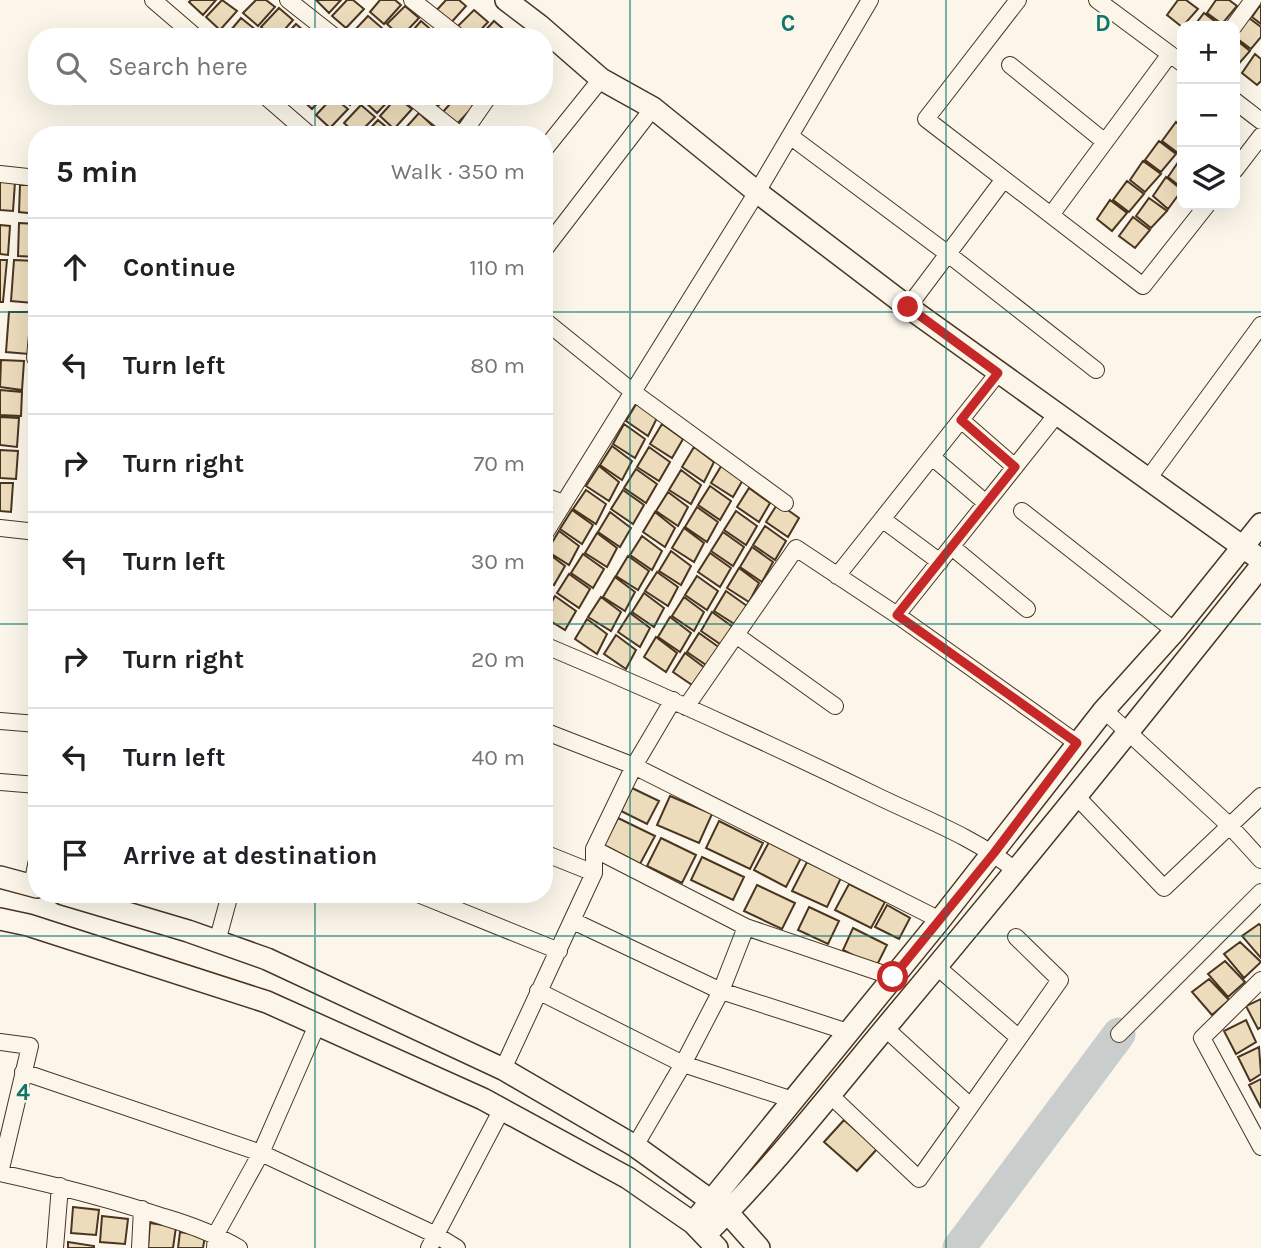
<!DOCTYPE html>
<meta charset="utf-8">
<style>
:root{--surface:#fff;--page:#f6f6f6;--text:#202124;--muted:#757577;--line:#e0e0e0}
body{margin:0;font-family:Karla,sans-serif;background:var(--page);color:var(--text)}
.controls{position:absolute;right:21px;top:21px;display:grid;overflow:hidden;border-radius:14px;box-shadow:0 7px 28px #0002}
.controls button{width:63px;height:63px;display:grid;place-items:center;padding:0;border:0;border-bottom:2px solid var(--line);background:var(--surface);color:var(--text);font:35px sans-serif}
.stop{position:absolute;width:21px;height:21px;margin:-16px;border:5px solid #c62828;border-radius:50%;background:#fff}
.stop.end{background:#c62828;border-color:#fff;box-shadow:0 2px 7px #0008}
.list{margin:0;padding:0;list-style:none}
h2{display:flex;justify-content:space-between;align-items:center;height:91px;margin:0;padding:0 28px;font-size:30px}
h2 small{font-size:23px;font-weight:400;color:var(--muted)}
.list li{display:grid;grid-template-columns:46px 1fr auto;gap:21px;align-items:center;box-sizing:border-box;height:98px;padding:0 28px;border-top:2px solid var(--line)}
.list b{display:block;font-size:26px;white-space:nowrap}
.list em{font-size:23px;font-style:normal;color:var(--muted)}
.icon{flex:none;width:38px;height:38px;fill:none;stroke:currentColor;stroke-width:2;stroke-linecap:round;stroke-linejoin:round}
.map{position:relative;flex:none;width:1261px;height:1248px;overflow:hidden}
.search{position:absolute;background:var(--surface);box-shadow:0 7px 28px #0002;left:28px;top:28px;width:525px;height:77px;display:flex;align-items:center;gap:18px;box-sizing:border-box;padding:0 24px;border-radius:28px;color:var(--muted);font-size:26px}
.panel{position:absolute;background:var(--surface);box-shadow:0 7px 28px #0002;left:28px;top:126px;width:525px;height:777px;border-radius:28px}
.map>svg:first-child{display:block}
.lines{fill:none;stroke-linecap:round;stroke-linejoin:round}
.river{stroke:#c9cecd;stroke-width:33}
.building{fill:#ecdcbc;stroke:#4a3520;stroke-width:2}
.minor-casing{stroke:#4a3520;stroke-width:18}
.tertiary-casing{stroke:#4a3520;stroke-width:24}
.minor{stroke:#fbf6e9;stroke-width:16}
.tertiary{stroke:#fbf6e9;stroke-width:21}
.route{stroke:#c62828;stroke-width:9}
.grid{fill:none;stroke:#0f766e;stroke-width:2;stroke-opacity:0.55}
.grid-label{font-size:23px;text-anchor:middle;font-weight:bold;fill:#0f766e;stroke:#fbf6e9;stroke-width:5;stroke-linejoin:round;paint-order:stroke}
</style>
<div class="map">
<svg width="1261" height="1248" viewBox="0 0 1261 1248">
<rect width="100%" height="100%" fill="#fbf6e9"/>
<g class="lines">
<path class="river" d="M959 1248 1119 1034"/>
</g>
<path class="building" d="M191 0H216L203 15 189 2Z
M222 0 237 11 220 30 206 17Z
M256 0H266L275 7 258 26 243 13Z
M316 0H341L329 13Z
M347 0H353L364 9 346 28 332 16Z
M380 0H395L401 5 384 24 370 12Z
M446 0H459L466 6 449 25 435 12Z
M1178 0H1186L1198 9 1182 27 1167 15Z
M1216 0H1229L1237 6 1222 24 1207 13Z
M1261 4V24L1252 17Z
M405 6 419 18 401 37 387 24Z
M279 8 293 20 278 37H272L261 27Z
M474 10 488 22 474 37H466L456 28Z
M1204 13 1221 26H1194Z
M368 16 382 28 374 37H353L351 34Z
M241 18 256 30 249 37H225Z
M1249 18 1261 27V37L1251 49 1235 37Z
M421 21 436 34 433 37H407Z
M494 21 508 33 505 37H479Z
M296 24 310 36 284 37Z
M1235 39 1250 51 1235 68Z
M1255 54 1261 59V81L1257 85 1242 73Z
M298 96H324L312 109Z
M340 96H358L350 105Z
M367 96H393L377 113 363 100Z
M427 96H447L438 106Z
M457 96H462L474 106 456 125 442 113Z
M333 97 348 109 330 128 316 115Z
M397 97 412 109 394 129 380 116Z
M361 105 375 117 357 135 344 123Z
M419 113 433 126 425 135H405L402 132Z
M378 120 392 132 390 135H364Z
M1176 122 1182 127V148L1178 153 1162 141Z
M1159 141 1176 154 1161 172 1145 160Z
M1181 158H1182V188L1168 177Z
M1143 161 1161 174 1145 192 1130 180Z
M1166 177 1182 190 1168 209 1153 196Z
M1127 181 1144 194 1129 212 1113 200Z
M0 182H15L13 211 0 210Z
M20 185H37V214L19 212Z
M1149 198 1167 211 1151 228 1136 216Z
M1110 200 1127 213 1112 231 1097 219Z
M1133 217 1150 230 1135 248 1119 236Z
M19 223 37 224V257L18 256Z
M0 225 10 226 8 255 0 254Z
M0 260H7L3 302H0Z
M14 260 37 261 33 303 11 301Z
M9 312H33L29 354 6 352Z
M1 360 24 361 22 390 0 387Z
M0 390 22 392 21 416 0 415Z
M638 401 658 416 648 436 626 421Z
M0 417 19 418 17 447 0 445Z
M624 424 645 439 635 458 613 444Z
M662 424 683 439 672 458 650 444Z
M612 446 632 461 622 480 600 465Z
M649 447 670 462 659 481 637 467Z
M694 447 714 462 704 482 682 467Z
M0 450 18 451 16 479 0 478Z
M723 463 744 478 733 497 711 483Z
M599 466 619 482 609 501 586 486Z
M636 469 657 484 646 503 624 488Z
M681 470 701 485 691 504 669 490Z
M0 483H13L11 512 0 511Z
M710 486 731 501 720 520 698 505Z
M749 488 770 503 759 522 737 507Z
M586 490 606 504 596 524 573 509Z
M623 490 644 505 633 524 611 509Z
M668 492 688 507 678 526 656 511Z
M778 503 799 518 788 537 766 522Z
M697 507 718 522 707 542 685 527Z
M572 510 593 525 582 544 560 529Z
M736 511 757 526 746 545 724 530Z
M610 512 631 528 620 547 598 532Z
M655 512 675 528 665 547 643 532Z
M765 526 786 541 775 560 753 545Z
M684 528 704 543 694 562 672 548Z
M559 531 579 546 569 565 547 551Z
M723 532 744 547 733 566 711 551Z
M597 533 617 548 607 567 585 553Z
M642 536 662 551 652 570 630 555Z
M752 547 773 562 762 582 740 567Z
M545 551 565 566 554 585 544 579Z
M671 551 691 566 681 585 659 571Z
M710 553 731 568 720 587 698 572Z
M583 554 604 569 593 588 571 573Z
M628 556 649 571 638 590 616 576Z
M739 568 759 583 749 602 727 588Z
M657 572 678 587 668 606 645 591Z
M569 574 590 589 579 608 557 593Z
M697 576 718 591 707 610 685 595Z
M615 577 635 592 625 611 603 597Z
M726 591 747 606 736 625 714 611Z
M644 593 664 608 654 627 632 612Z
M555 596 576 611 565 630 544 617Z
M601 597 621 612 611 631 588 617Z
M684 597 704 612 694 631 672 616Z
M712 612 733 627 723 646 701 631Z
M630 613 650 628 640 647 618 632Z
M670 617 691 633 680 652 658 637Z
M587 619 607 634 597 654 575 639Z
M699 633 720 648 709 667 687 652Z
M616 635 636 650 626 669 604 654Z
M656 637 677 653 666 672 644 657Z
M685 653 705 668 695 687 673 672Z
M632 788 659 801 647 824 621 811Z
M670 796 712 814 699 843 657 825Z
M618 818 655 836 640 864 604 845Z
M719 821 763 843 750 869 706 848Z
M661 838 696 855 682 883 647 866Z
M769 842 801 858 786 887 754 870Z
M702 857 744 877 733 900 691 880Z
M807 862 841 878 827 907 792 891Z
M849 884 885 902 871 928 835 910Z
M757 885 795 903 782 929 744 911Z
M887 905 910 918 899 939 875 927Z
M809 907 839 921 828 944 798 930Z
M1259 924 1261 926V958L1242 936Z
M853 928 887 945 876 967 843 950Z
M1240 942 1261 962 1244 978 1224 954Z
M1225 961 1245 982 1228 997 1208 974Z
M1209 979 1229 1000 1212 1015 1192 992Z
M1261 999V1027L1258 1029 1246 1006Z
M1246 1020 1256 1042 1236 1054 1224 1031Z
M1259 1047 1261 1074 1250 1081 1238 1057Z
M1261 1079V1108L1249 1085Z
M844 1120 877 1149 857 1171 824 1142Z
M73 1207 99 1210 96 1235 71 1233Z
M102 1216 128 1219 125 1244 100 1242Z
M150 1223 176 1227 173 1248H148Z
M180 1232 205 1236 203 1248H178Z
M68 1242 94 1246V1248H68Z"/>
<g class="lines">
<defs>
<path id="minor" d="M153 0 196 37
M288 0 335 37
M412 0 459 37
M1018 0 926 119 1143 286 1207 205
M1097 0 1182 63
M1234 26 1253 0
M1010 65 1105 142
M265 96 310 135
M411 96 460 135
M1235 101 1261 121
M462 135 489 96
M790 136 948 254 1096 370
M544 150 601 79
M1235 170 1261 136
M0 174 37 178
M1051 215 1170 54
M544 250 653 108
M908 307 1004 179
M544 320 633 392 785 503
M35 358 37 335
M961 420 1015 467
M932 457 986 503
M1148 479 1261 325
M544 496 564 503
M1022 511 1175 631
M882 519 940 562
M0 528 37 532
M544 535 757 192 870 0
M952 547 1027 609
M837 576 998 373
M897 615 1057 414
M736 635 835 706
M544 645C656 692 766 742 875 795 922 818 975 837 1016 871
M686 707 796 548 897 615 1077 743
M1104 710 1230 826 1261 860
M0 721 37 724
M544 731 634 766 940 920
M0 782 37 785
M1077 797 1164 888 1261 796
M594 849 746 927 893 977
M544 853 594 873
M32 885 37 860
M418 894 559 951
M573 921 721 991 848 1032
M217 942 230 894
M936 966 1019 1038
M1261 980 1202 1038 1261 1147
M538 991 683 1064 793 1100
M885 1028 970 1106
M1119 1034 1261 892
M0 1042 30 1046 0 1173
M503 1069 594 873V849L634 766 673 700
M23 1072 261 1153 436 1235 457 1248
M830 1095 919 1179 1060 980 1016 937
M635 1146 683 1064 721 991 746 927
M0 1173C55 1185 110 1199 164 1217 191 1225 215 1234 239 1248
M55 1248 60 1186
M140 1248 142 1209
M215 1248 216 1234 261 1153 317 1025
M429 1248 502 1109"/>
<path id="tertiary" d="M506 0 539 25 601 79 653 108 757 192 908 307 1261 560
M0 877 37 887
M63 894 188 931 267 959 503 1069 635 1146 728 1213 759 1248
M0 919 28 925 267 1002 483 1099 628 1178 693 1223 717 1248
M693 1223 940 920 1104 710 1175 631 1261 524
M705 1235C774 1167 834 1089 896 1015 1020 867 1141 717 1261 566"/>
</defs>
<use href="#minor" class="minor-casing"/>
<use href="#tertiary" class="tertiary-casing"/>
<use href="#minor" class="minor"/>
<use href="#tertiary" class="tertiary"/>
</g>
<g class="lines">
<path class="route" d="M893 977 994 853 1077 743 897 615 1015 467 961 420 998 373 908 307"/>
</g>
<path class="grid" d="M315 0V37M630 0V1248M946 0V1248M315 96V135M0 312H37M544 312H1261M0 624H37M544 624H1261M315 894V1248M0 936H1261"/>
<g class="grid-label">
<text x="788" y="31">C</text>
<text x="1103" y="31">D</text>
<text x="23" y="1100">4</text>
</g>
</svg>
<div class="controls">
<button>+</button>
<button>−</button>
<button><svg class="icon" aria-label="layers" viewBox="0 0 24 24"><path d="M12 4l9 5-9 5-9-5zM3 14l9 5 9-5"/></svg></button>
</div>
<div class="stop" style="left:893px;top:977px"></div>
<div class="stop end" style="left:908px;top:307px"></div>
<div class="search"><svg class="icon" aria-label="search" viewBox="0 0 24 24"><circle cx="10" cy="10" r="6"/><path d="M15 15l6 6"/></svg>Search here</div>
<section class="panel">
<h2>5 min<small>Walk · 350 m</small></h2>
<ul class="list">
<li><svg class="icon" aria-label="ahead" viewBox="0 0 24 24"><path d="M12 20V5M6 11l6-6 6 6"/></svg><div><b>Continue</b></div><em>110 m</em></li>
<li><svg class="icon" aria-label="left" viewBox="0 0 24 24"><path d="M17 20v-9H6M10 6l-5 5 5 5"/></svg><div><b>Turn left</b></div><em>80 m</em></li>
<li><svg class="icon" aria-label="right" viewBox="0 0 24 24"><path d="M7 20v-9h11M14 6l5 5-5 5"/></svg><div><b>Turn right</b></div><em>70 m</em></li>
<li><svg class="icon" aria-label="left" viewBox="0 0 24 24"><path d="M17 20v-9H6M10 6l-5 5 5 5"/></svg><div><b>Turn left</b></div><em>30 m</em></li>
<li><svg class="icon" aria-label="right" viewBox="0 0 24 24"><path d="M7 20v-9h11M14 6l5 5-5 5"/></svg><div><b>Turn right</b></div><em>20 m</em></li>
<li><svg class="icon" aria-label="left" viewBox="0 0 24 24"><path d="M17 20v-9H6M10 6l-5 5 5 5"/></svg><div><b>Turn left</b></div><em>40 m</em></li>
<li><svg class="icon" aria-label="arrive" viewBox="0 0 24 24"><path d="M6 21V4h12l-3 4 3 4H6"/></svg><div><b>Arrive at destination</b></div></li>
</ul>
</section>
</div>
